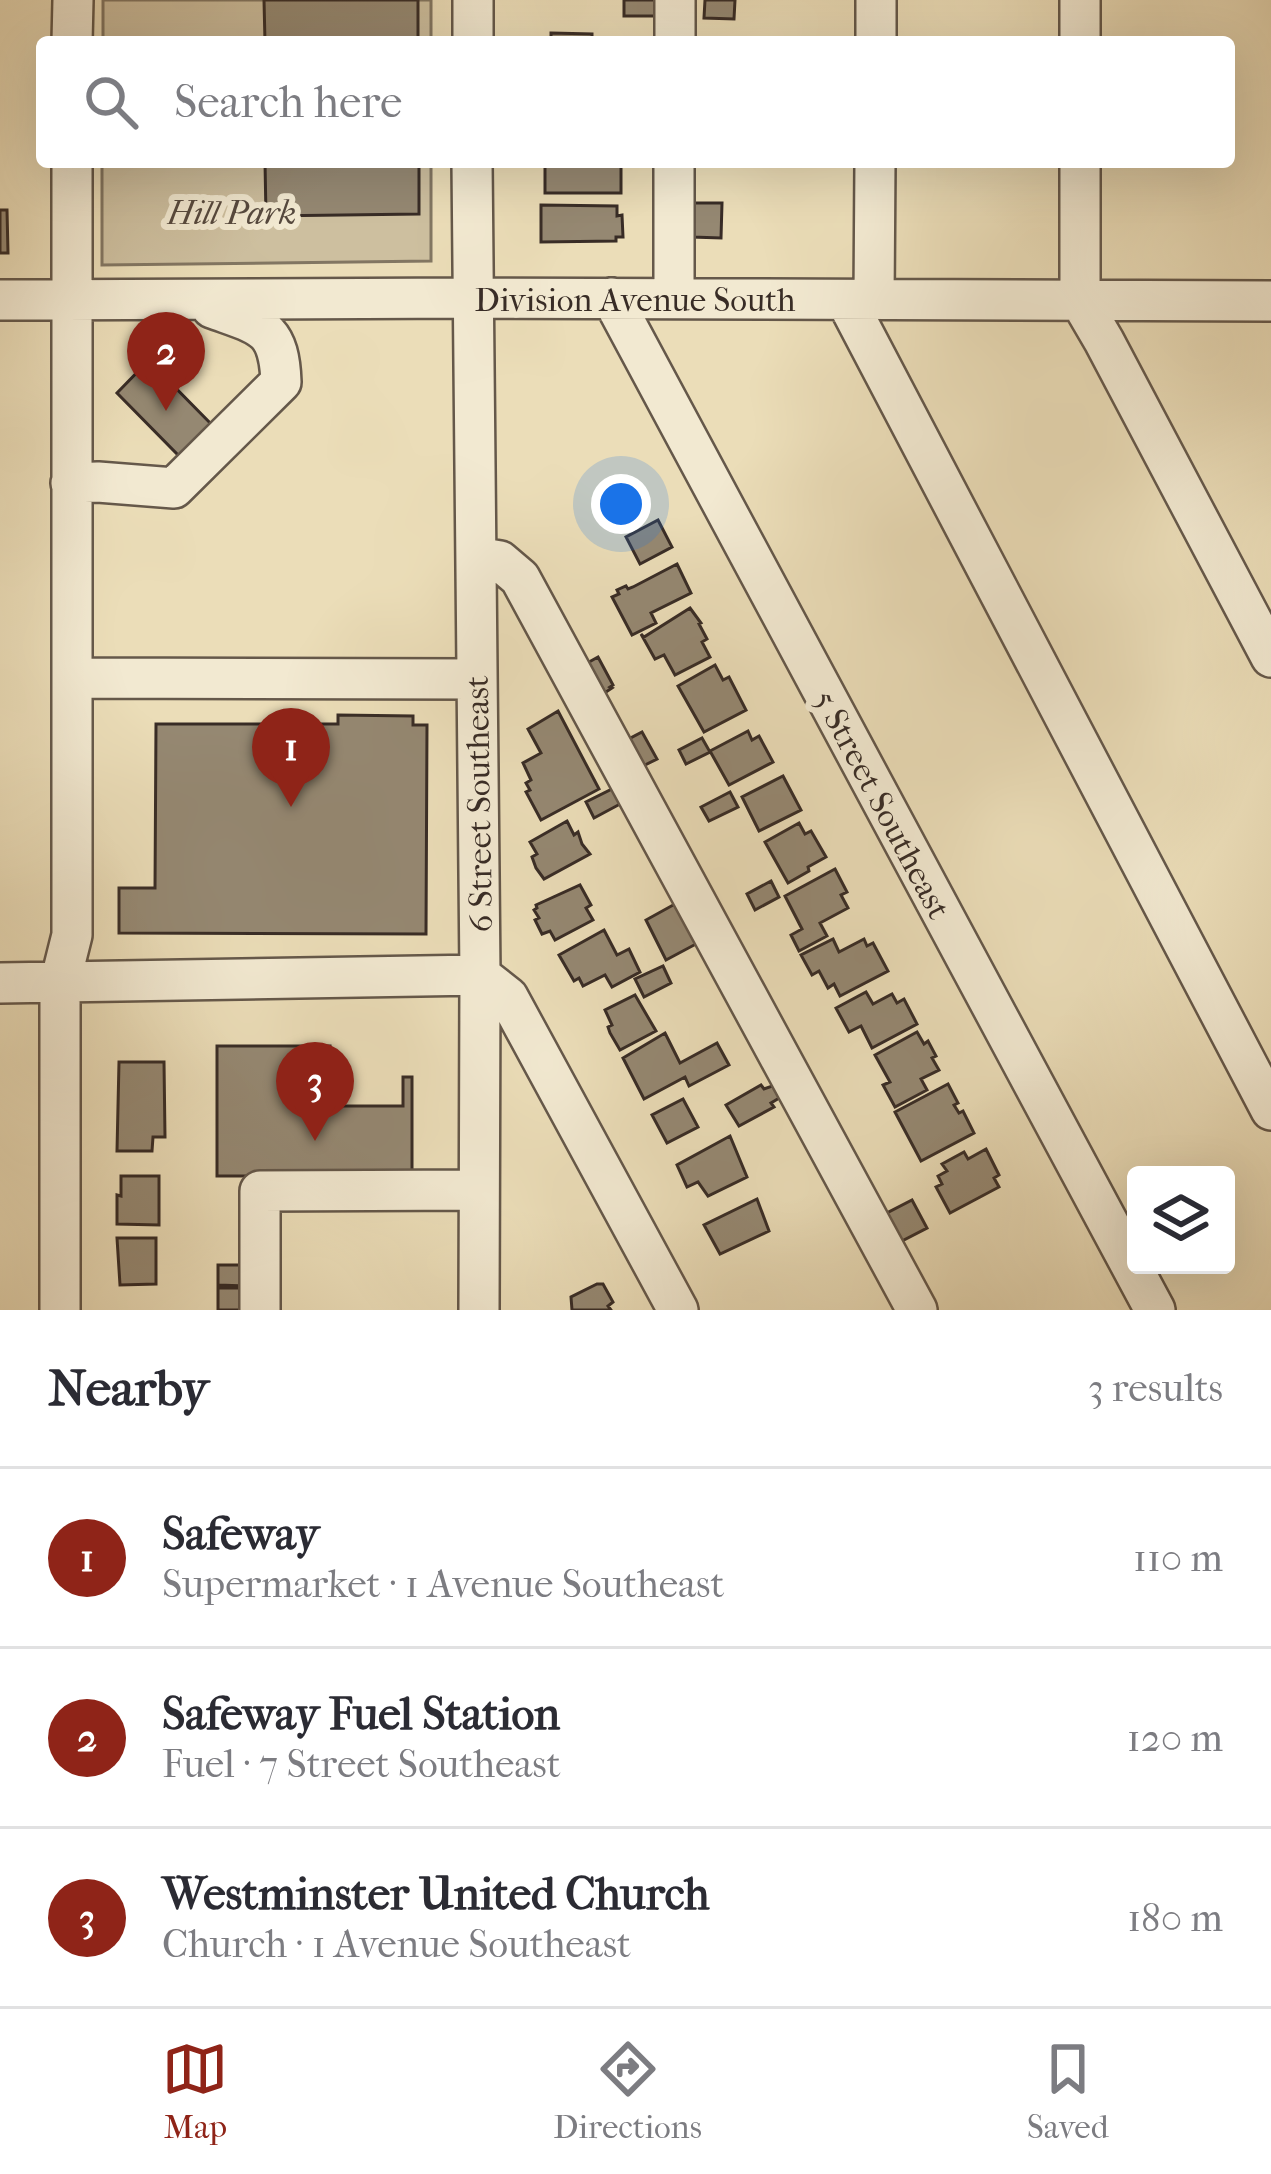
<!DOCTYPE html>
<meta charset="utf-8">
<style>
:root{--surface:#fff;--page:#f2f2f3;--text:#2b2b33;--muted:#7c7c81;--line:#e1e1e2;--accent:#8f2418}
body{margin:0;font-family:"IM FELL French Canon",serif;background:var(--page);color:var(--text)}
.controls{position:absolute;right:36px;bottom:36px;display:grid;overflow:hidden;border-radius:12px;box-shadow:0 12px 48px #0002}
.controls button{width:108px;height:108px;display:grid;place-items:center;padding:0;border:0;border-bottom:3px solid var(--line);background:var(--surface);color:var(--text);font:60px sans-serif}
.you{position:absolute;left:621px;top:504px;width:42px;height:42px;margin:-30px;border:9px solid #fff;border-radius:50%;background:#1a73e8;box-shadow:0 0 0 18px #1a73e833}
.badge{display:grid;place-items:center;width:78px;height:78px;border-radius:50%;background:var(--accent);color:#fff;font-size:39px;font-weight:700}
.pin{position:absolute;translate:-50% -99px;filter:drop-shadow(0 3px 6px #0008)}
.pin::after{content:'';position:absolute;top:63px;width:42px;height:36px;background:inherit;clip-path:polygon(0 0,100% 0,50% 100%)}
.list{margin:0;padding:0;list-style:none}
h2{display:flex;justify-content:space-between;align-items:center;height:156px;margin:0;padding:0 48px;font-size:51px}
h2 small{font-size:39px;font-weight:400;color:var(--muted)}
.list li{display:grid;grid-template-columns:78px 1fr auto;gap:36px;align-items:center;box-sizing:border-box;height:180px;padding:0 48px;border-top:3px solid var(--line)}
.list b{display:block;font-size:45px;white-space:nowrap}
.list p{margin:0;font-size:39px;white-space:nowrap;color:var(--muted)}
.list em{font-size:39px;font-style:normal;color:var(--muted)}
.icon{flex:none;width:66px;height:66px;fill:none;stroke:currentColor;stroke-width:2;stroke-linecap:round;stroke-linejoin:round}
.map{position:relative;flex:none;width:1271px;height:1310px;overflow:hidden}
.search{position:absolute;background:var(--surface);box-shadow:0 12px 48px #0002;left:36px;right:36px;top:36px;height:132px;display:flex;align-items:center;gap:30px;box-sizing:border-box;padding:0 42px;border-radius:12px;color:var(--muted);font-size:45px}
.sheet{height:696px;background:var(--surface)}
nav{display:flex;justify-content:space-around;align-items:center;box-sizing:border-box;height:168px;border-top:3px solid var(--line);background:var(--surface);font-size:33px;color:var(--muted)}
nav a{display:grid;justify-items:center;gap:6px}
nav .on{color:var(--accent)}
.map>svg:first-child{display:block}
.green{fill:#cdbf9f;stroke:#827662;stroke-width:3}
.building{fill:#958872;stroke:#382c26;stroke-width:3}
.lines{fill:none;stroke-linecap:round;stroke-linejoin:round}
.minor-casing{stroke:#65584a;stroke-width:44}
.minor{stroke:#f2e9d1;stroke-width:39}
.labels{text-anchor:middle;stroke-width:12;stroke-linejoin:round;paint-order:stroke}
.park-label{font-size:33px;font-style:italic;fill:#56493e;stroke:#f2e9d1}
.street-label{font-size:33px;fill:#382c26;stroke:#f2e9d1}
</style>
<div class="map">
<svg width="1271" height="1310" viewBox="0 0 1271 1310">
<rect width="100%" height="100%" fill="#ebddb8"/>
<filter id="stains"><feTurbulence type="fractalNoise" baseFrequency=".00167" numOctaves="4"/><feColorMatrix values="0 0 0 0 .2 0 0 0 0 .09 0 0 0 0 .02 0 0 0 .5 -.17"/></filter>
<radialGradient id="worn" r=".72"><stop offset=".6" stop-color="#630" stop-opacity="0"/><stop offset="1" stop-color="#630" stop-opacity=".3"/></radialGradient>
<path class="green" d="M103 0H431V42H103Z
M102 162H431V261L102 265Z"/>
<path class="building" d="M264 0H418V42H265Z
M624 0H663V16H624Z
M705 0H735L734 19 704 18Z
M551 33 592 34V42H551Z
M265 162H419V214L266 216Z
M545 162H621V193H545Z
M693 203H722L721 238 692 237Z
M541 205 617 206V216L622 215 623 237H616V241L541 242Z
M0 210H7L8 253H0Z
M155 354 168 367 161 373 216 429 184 461 117 393Z
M658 520 672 547 640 564 626 537Z
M677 564 691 593 651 613 656 623 632 635 612 597 619 594 617 590 626 586 628 589 633 587Z
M690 608 701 623 699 624 707 639 702 642 710 657 675 675 664 655 655 659 641 634 644 637Z
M598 657 613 685 610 687 612 688 603 694 582 666Z
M715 665 723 680 729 677 746 710 704 732 678 686Z
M558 711 599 789 541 820 526 792 530 790 526 783 531 780 523 763 541 753 528 729Z
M338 715 413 716V725H427L426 934 119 933V888H155L156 724H338Z
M748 731 752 740 759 736 773 762 729 785 710 751Z
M642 732 657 759 639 768 625 741Z
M702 738 710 752 686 764 679 750Z
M783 776 801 810 759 831 742 797Z
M614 788 622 803 594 818 586 802Z
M730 792 738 807 709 821 701 807Z
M567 821 574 835 578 832 582 844 590 854 544 879 536 868 532 857 537 854 530 842Z
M799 823 805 834 811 831 826 857 808 867 809 871 788 883 765 842Z
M835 869 847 892 841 895 848 908 820 923 827 936 799 951 791 935 802 929 785 896Z
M771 881 779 897 755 910 747 894Z
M580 885 591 905 586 908 593 920 555 940 550 931 542 934 535 920 539 918 534 910 537 908 536 905Z
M675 904 696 944 666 960 646 920Z
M604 930 617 955 629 949 640 972 612 987 605 975 583 986 579 978 574 981 559 955Z
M833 939 839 952 864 939 867 946 873 943 888 971 840 996 834 984 828 988 819 971 812 975 801 955Z
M663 966 671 983 644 997 635 979Z
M866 992 873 1004 892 994 897 1003 904 999 917 1024 872 1048 861 1026 849 1032 836 1008Z
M635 995 656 1031 620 1050 610 1033 608 1027 612 1025 605 1010Z
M917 1032 924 1044 928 1041 936 1056 932 1058 939 1070 921 1079 927 1090 895 1107 883 1085 890 1082 875 1055Z
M665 1033 680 1063 717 1043 729 1065 689 1086 685 1077 644 1099 623 1058Z
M217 1046H330V1106H403V1077H412V1176H217Z
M119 1062H164L165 1137H153L152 1151H117Z
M948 1084 958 1103 954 1105 959 1113 963 1111 974 1133 921 1161 895 1112Z
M761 1085 764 1089 775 1085 781 1097 771 1103 774 1107 739 1126 726 1105Z
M683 1099 698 1127 667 1143 652 1115Z
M730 1136 747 1177 708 1196 698 1182 687 1187 677 1165Z
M986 1149 999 1175 994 1178 999 1187 950 1213 936 1187 942 1184 938 1176 947 1171 942 1164 964 1152 968 1159Z
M121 1176H159V1225L117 1224V1195L121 1196Z
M757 1199 769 1231 720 1254 704 1225Z
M912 1200 927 1228 900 1242 885 1214Z
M117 1238H156V1284L120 1285Z
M218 1265H246V1286L218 1285Z
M597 1284H603L613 1302 608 1306 611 1310H572L571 1297Z
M218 1288H247V1310H218Z"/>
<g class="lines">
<defs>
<path id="minor" d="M72 42 73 0
M473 42V0
M675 42V0
M876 42V0
M1080 42V0
M472 162 480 975 479 1310
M1080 162V300L1104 341 1271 657
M612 298 1155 1310
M674 298V162
M0 300 472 298 1271 301
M846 300 1271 1110
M874 300 875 162
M71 483 98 482 174 488 281 382C279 326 261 326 212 308
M476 557 500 561 520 578 917 1310
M72 678 477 679
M0 983 480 975 508 997 678 1310
M60 1310V983L72 935V162
M260 1310V1191L479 1190"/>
</defs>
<use href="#minor" class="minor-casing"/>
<use href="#minor" class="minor"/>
</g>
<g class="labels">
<g class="park-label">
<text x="232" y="224">Hill Park</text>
</g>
<g class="street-label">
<text x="635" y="311">Division Avenue South</text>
<text transform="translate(478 804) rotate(-91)" y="12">6 Street Southeast</text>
<text transform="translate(883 804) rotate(62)" y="12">5 Street Southeast</text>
</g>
</g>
<rect width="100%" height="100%" filter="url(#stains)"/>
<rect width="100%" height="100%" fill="url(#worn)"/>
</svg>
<div class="controls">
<button><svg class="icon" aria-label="layers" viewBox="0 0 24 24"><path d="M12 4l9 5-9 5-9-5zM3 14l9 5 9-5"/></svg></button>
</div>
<div class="you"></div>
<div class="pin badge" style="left:291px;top:807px">1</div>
<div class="pin badge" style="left:166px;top:411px">2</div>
<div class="pin badge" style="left:315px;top:1141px">3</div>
<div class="search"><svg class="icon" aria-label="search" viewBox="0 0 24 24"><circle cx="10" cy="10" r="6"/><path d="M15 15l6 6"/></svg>Search here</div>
</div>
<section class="sheet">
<h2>Nearby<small>3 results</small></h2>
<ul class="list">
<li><span class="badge">1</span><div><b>Safeway</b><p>Supermarket · 1 Avenue Southeast</p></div><em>110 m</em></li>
<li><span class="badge">2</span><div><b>Safeway Fuel Station</b><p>Fuel · 7 Street Southeast</p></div><em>120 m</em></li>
<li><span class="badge">3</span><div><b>Westminster United Church</b><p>Church · 1 Avenue Southeast</p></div><em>180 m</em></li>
</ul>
</section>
<nav>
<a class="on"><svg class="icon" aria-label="map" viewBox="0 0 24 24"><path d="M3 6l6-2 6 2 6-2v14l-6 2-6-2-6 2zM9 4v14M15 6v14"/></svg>Map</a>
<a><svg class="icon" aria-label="directions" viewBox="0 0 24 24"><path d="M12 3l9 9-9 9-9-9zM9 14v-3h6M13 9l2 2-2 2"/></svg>Directions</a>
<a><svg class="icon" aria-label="saved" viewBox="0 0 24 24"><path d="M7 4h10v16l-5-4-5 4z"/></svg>Saved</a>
</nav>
